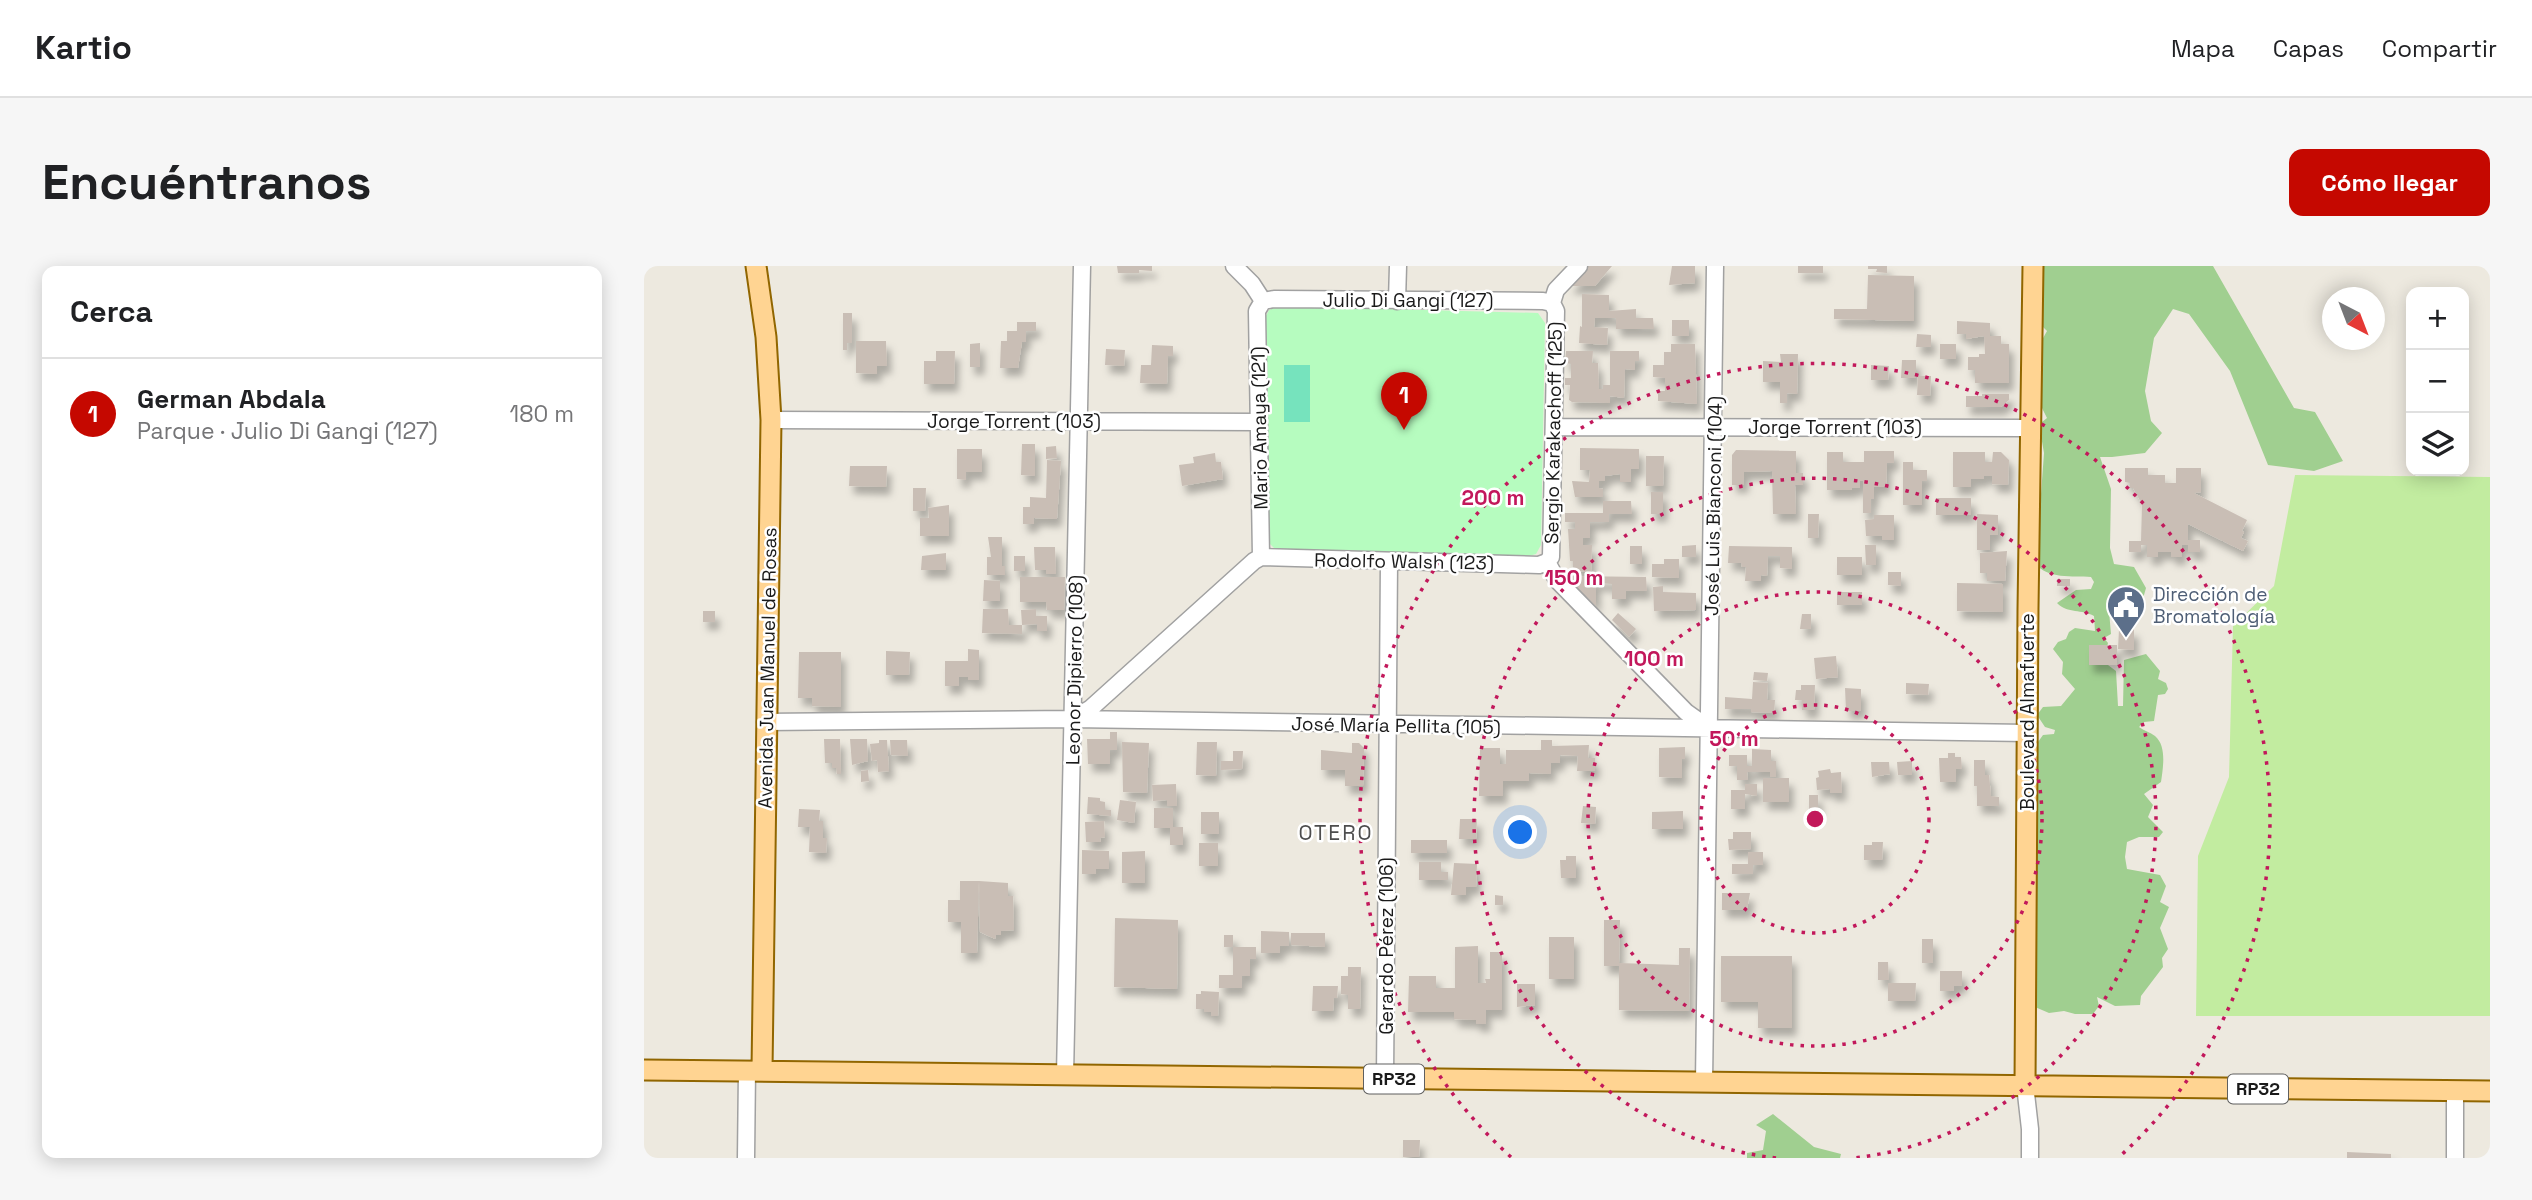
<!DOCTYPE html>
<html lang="es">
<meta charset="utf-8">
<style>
:root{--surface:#fff;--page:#f6f6f6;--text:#202124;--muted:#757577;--line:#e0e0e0;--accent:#c50800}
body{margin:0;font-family:"Space Grotesk",sans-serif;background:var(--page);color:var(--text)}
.controls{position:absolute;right:21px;top:21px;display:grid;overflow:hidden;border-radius:14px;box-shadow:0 4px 18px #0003}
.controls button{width:63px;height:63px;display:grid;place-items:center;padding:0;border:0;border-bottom:2px solid var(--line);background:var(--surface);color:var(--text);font:35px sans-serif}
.compass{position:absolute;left:1678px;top:21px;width:63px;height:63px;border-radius:50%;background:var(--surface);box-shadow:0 4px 18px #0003;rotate:138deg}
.you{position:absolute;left:877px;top:567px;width:24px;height:24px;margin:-18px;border:5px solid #fff;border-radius:50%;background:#1a73e8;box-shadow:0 0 0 10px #1a73e833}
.badge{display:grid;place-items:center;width:46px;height:46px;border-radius:50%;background:var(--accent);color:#fff;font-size:23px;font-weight:700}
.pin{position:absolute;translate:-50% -58px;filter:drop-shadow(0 2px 4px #0008)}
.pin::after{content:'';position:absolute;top:37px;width:24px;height:21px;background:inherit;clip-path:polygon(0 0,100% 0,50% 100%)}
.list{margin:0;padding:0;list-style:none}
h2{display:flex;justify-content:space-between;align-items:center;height:91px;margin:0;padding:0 28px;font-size:30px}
h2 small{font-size:23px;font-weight:400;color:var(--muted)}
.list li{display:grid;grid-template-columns:46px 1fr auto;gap:21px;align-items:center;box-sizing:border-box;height:112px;padding:0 28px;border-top:2px solid var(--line)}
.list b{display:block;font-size:26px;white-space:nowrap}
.list p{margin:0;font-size:23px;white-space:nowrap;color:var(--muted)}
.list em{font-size:23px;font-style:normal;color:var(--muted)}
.icon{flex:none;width:38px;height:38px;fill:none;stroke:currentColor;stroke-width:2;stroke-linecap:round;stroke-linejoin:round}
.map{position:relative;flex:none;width:1846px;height:892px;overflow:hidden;border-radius:14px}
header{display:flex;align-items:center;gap:42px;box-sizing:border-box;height:98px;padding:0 35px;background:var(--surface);border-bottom:2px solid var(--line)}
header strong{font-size:33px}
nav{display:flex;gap:38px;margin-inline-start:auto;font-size:24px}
.intro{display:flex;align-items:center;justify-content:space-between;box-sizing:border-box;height:168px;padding:0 42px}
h1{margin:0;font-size:49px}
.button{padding:18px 32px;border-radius:14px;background:var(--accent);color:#fff;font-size:24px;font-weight:700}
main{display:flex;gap:42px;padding:0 42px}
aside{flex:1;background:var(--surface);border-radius:14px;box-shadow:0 4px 18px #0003}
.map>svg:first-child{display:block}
.grass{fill:#c2eca0}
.forest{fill:#a0cf90}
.park{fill:#b6fcbf}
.pitch{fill:#76e3bd}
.building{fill:#c9beb5;filter:url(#shadow)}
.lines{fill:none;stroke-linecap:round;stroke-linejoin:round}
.minor-casing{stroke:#a1a1a1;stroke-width:19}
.major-casing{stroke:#916600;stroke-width:23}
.minor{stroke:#fff;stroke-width:16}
.major{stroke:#ffd492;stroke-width:19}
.ring{fill:none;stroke:#c2185b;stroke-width:3.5;stroke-dasharray:3.5 7}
.labels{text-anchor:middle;stroke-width:5;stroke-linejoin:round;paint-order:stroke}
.shield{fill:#fff;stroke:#5f5f5f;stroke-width:2}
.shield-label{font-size:18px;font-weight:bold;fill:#1a1a1a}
.street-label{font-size:19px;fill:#1a1a1a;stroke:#fff}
.service-label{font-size:19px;fill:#4e5e75;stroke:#fff;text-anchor:start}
.neighbourhood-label{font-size:21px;letter-spacing:2px;fill:#4d4d4d;stroke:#fff}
.centre{fill:#c2185b;stroke:#fff;stroke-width:3.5}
.ring-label{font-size:21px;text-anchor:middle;font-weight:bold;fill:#c2185b;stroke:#fff;stroke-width:5;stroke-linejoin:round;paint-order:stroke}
</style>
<header>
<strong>Kartio</strong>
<nav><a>Mapa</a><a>Capas</a><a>Compartir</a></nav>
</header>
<div class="intro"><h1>Encuéntranos</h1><a class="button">Cómo llegar</a></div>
<main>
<aside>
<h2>Cerca<small></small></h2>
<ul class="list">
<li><span class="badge">1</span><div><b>German Abdala</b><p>Parque · Julio Di Gangi (127)</p></div><em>180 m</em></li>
</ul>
</aside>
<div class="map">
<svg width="1846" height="892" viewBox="0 0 1846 892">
<defs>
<filter id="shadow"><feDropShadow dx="4.5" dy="8" stdDeviation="3.5" flood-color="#0004"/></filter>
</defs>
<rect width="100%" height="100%" fill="#ede9df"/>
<path class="grass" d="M1651 209 1846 211V750H1552L1554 590 1585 511 1589 360 1630 320Z"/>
<path class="forest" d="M1397 0H1569L1650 142 1671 146 1699 195 1670 205 1624 199 1586 105 1545 48 1529 43 1510 72 1501 125 1507 155 1518 167 1501 187 1468 191H1456L1467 223 1466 282 1470 298 1490 301 1502 322 1498 336 1475 339 1465 345 1467 368 1460 372 1464 377 1461 388 1464 399 1472 405 1474 440H1479L1480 394 1502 388 1516 405 1514 413 1522 417 1524 423 1521 428 1514 429 1510 455 1500 456 1495 461C1500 465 1506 466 1511 470 1523 480 1519 502 1517 516L1500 528 1509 539 1504 551 1519 566 1515 571H1495L1483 576 1481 591 1483 603 1516 609 1522 620 1516 636 1525 641 1516 662 1524 683 1518 692 1519 701 1497 730 1496 739 1471 740 1453 731 1455 740 1449 748H1431L1420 745 1405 747 1391 741 1389 731 1393 723 1388 703 1394 476 1399 469 1410 468 1411 464 1401 461 1393 449 1399 441 1417 440 1431 423 1418 408 1419 396 1409 383 1414 376 1422 373 1425 366 1431 362 1451 365 1450 350C1438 343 1424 348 1413 337L1432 324 1447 323 1450 316 1447 311C1430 310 1401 313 1392 297L1400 187 1396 164 1398 156 1403 152 1398 142V74L1403 65 1399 61Z
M1129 848 1170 881 1197 888 1196 892H1103V887L1119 884 1122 865 1112 859Z"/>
<path class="park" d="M635 40 894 47 901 57 897 279 892 288 881 291 633 285 624 276 621 52 625 44Z"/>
<path class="pitch" d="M640 99H666V156H640Z"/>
<path class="building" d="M473 0H508V5L495 4V7H474Z
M940 0H968L951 20H924Z
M1028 0H1051V17L1025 19Z
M1154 0H1179V7H1154Z
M1224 0H1243V7L1232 6 1233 3H1224Z
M1224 9 1270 10V55L1190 53V43H1223Z
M938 28 965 29V45L992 43V52H1009L1010 63H972V52H951L950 61 964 62 963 79 935 77 936 60 938 61Z
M199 47H208V77H203V84H199Z
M1028 54H1045V70H1028Z
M1313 55 1346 57V70H1357V78H1365V117H1331V104H1324V91H1335V88H1341L1340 70 1322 73V68H1313Z
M373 56H392V65H382V76H378L374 102H356L357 75H363V65H373Z
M1273 68 1287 69V81H1272Z
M212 75H242L243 100H233V108L212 107Z
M336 77V101H326V78Z
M1027 78H1051L1053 138 1014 135V125H1021V112L1009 111V99H1020V86H1027Z
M1296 78H1312V93H1296Z
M508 79 529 80V90H524L523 118 496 117 497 99H507Z
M462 83 481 84 480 100 461 99Z
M292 85H311L310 118H280V95H292Z
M922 85H949L948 97H954L955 123H959V119H966V85H995V95H991V104L981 103 980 132 966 130V137L928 136 925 134 926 119H921V112H927V98L921 97Z
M1136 88H1154L1153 128 1143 127V137H1136V116H1119V95L1137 96Z
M1258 94H1272V112H1257Z
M1227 99 1245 100 1244 114H1227Z
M1274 110H1287L1286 130 1273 129Z
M1338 128H1365V134L1357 141H1322V130H1338Z
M378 178H391V210L377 209Z
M412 180 413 192 402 193V181Z
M936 182 995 183V203H987V216H976V208L961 210V215H955V222L959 223V231H931L928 215 945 216 946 204H936Z
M313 183H338V206H322V214L313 213Z
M1092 184 1152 185V207H1159V219H1151L1152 248H1129L1128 205 1100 206V219H1088V189Z
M1220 185H1250V197H1243L1242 221H1230V233H1227V247H1219V215H1216V222H1208V224H1183V186H1199V196H1220Z
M1309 186H1341V196H1348L1349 186H1357L1365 194 1364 219 1348 218V210H1340V213H1327V221H1309Z
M571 187 572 196H577L579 213 538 220 535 199 550 197 549 191Z
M1002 190H1020L1019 220H1002Z
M403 194 417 195 413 253 390 252V258H379V241H386V231L402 232Z
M1259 196H1269V204H1283V215H1278V239H1259Z
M206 200H243L242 221 205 220Z
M1481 202H1504V209H1521V217H1532V202H1557V226L1550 227 1603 254 1598 265 1600 266 1597 272 1604 275 1599 285 1544 258V274H1556V286H1544V279H1538V291H1527V286H1514V291H1503V279H1497V286H1485V275H1497L1498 238 1489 222H1486V217L1481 216Z
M269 222H282L281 245H269Z
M1007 226H1019V248H1007Z
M1292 232H1327V249H1292Z
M959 235H987L988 248H965V256H946V272H939V279H948L947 306 929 305V295H926L924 263H931V256H921V247H959Z
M305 239V270H276V252H285L284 242Z
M1164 248H1175L1174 272H1164Z
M1333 248 1354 249V269H1346V284H1333Z
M1230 249H1250V274H1238V270H1222L1221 254 1230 253Z
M344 271H358V300H361V309H343V291H347Z
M1052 279V291H1038V280Z
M1221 279H1232V299H1222Z
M986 280H998V298H986Z
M1085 280 1148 281V303L1136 302V290H1124L1123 310 1117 309V315H1101L1102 301H1098L1097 297H1084Z
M390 281H411L412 308H402V304H391Z
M1363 285 1361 315H1343V307H1336V287Z
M302 287V304H277L278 290Z
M370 290H381V305H370Z
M1193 291H1218V309H1193Z
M1020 293H1035V312L1008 311V298H1020Z
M1244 306H1257V320L1244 319Z
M926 310 1002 311 1003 325H982V333H968V318L952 317V340L926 315Z
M376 311H421L420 344H403L402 336H376Z
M1413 313H1426V320H1413Z
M340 314 356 315V335H339Z
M1313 317 1359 318V346L1313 345Z
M1019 320V326L1052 327V344L1010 345 1009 321Z
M1193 326H1218V339H1193Z
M339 343H364L365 359H378V368L338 367Z
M392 343V350H403V365H393V358L378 359 377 344Z
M59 345H71V356H59Z
M974 347 992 363 985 371 968 354Z
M1158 348H1167V363H1156Z
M1475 363H1490V384L1474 383Z
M1445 379H1473V399H1445Z
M324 383 335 384V414H324V411H315V420H301V395H324Z
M242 385 266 386 265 409H242Z
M155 386H197V441L168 440V432H154Z
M1192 390 1194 411 1172 413 1170 392Z
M1110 406 1124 407 1123 415 1109 414Z
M1109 416 1124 417 1123 434H1131L1130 447 1107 446V443H1081V431L1108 433Z
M1262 417 1285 418 1284 429 1262 428Z
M1157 419H1171L1170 444H1158V434H1151L1152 424H1157Z
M1201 422 1217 423V445H1202Z
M466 466H473V484H466V498H444L443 473H466Z
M180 473H196L197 508H193L192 502H188V497H181Z
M206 473H223L224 495 208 499Z
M235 474H243L245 505 234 506 233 494 228 495 226 478 235 477Z
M246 474H263L264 490 247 489Z
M897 474H908V480L945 479 944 492H951V505H933L934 490 916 489V497H907V508L885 507V515H859V530H835L836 482H856V498H862V484H897Z
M478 476 505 477 503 527 479 526Z
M553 476H573L572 510 552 509Z
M708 477H715L720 482 719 520H701V504H677V484L708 487Z
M1041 481V493H1038V512L1015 511V482Z
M1108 483 1127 484V495H1132V511H1126V506H1103L1104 514H1093V500H1085V489H1103V500H1108Z
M589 485H599L598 503 577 504V495H589Z
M1304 487H1311V491H1317L1318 503H1312V516H1296L1295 492H1304Z
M1330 494H1341V509H1345L1347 530 1355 531V540H1333V520H1330Z
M1268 495V509H1254L1253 496Z
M1227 496H1245L1246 508 1228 511Z
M1186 503 1187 507 1197 506 1198 527H1186V523L1173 524 1172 512 1175 511 1174 505Z
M224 504 225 515 217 516V505Z
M1119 512H1145V536H1119Z
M532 518 533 540H523V534L509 535 508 519Z
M1101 518H1113V530L1101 528V543H1087V524H1101Z
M1165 529H1174V543H1165Z
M444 531 456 532V535L461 536V544H467V550L443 548Z
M476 534 492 536 490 557 473 554Z
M939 540 952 541 951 558 937 557Z
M510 542H529V561H539V579H526V562H510Z
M155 543 176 544 175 555H179V572H183L182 587 165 586 166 561H154Z
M1039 545V563H1008V546Z
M557 546H575V568H557Z
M816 553H833L832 573H815Z
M460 555 461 571 456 572 457 576H442L441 556Z
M1089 566H1107V583L1085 584 1084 573H1089Z
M767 574H803V587H767Z
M1228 576H1239L1238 594H1220V579H1228Z
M555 577H574V600H555Z
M438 584 465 585V603H452V608H438Z
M501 585V617H478V586Z
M1104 586H1119V599H1109V608H1088V598H1104Z
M922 590H932V612H917L916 594H922Z
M775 596H797V606H804V614H775Z
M810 597 833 598 832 621H822V629H807Z
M316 615H335L333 687H317V656H304V634H316Z
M335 615 364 617V630H369L370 664 357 665V669H352L351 673 336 666Z
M1078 627H1106L1103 644H1078Z
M851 629 859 630V639H851Z
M471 652 534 654 533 723 470 721Z
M960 654H976L975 697 1035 699V682H1046L1045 745 975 744V700H960Z
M617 665 645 666V680H636V687H617Z
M647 667H681V681L647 679Z
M580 669H589V681H612V693H606V710H598V722H575V709H589V681H580Z
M905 671H930V713H905Z
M1278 673H1289V697H1278Z
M834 680V717H842L841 713H846V686H858V744H842V758H832V754L810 753V746H764L765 710H792V722H811V681Z
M1077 690H1148V762H1114V736H1077Z
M1234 696H1244L1245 714H1234Z
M704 701H717L716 743H704V729L697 728V710H704Z
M1296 705H1318V720H1310V725H1296Z
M1244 717H1272L1271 735H1244Z
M873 718H891V739L873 741Z
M669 720H694L693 732H690L689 745H668Z
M557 725 575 726 574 750H567V746H560V743H552V728H557Z
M759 874H776L775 891H759Z
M1703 886 1747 888V892H1703Z"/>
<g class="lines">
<defs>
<path id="minor" d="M590 0 608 18 619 35
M619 35 630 33 899 35 908 37
M753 35 754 0
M908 37 912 24 935 0
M127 154 614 156
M911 161 1387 162
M617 291 613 45 619 35
M903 296 907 291 912 45 908 37
M903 296 913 314 1042 446 1066 463
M429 453 447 442 610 295 617 291 895 299 903 296
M121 456 429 453 1383 467
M421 809 438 0
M741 813 745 295
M1060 816 1071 0
M1381 819 1386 863V892
M1811 825V892
M102 892 103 804"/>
<path id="major" d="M112 0 122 71 127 154 118 804
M0 804 1846 825
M1381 819 1384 343 1389 0"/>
</defs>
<use href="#minor" class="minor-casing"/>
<use href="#major" class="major-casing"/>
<use href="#minor" class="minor"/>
<use href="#major" class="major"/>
</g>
<g class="ring">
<circle cx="1171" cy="553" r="114"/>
<circle cx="1171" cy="553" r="227"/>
<path d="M1132 892A341 341 0 1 1 1210 892"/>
<path d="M867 891A455 455 0 1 1 1475 891"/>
</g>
<defs>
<symbol id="civic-pin" viewBox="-11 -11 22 30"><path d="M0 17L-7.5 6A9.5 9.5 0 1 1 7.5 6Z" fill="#5c6f8a" stroke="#fff"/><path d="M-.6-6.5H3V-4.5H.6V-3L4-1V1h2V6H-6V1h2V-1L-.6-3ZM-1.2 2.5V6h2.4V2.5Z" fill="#fff"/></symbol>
</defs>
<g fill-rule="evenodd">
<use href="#civic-pin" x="1460" y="317" width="44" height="60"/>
</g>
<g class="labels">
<g class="shield">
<rect x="720" y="798.5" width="60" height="29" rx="5"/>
<rect x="1584" y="808.5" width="60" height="29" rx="5"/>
</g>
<g class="shield-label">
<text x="750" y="819">RP32</text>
<text x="1614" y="829">RP32</text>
</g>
<g class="street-label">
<text x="764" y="41">Julio Di Gangi (127)</text>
<text x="370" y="162">Jorge Torrent (103)</text>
<text x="1191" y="168">Jorge Torrent (103)</text>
<text transform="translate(615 162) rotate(-91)" y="7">Mario Amaya (121)</text>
<text transform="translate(909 167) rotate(-89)" y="7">Sergio Karakachoff (125)</text>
<text transform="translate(1069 240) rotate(-89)" y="7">José Luis Bianconi (104)</text>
<text transform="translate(760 295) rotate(1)" y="7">Rodolfo Walsh (123)</text>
<text transform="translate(123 402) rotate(-89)" y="7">Avenida Juan Manuel de Rosas</text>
<text transform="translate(430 404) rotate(-89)" y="7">Leonor Dipierro (108)</text>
<text transform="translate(1383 446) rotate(-90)" y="7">Boulevard Almafuerte</text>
<text transform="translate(752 459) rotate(1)" y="7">José María Pellita (105)</text>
<text transform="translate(742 680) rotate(-90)" y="7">Gerardo Pérez (106)</text>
</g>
<g class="service-label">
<text x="1509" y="335">Dirección de<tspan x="1509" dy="22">Bromatología</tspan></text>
</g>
<g class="neighbourhood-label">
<text x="692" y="574">OTERO</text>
</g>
</g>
<circle cx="1171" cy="553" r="10" class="centre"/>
<g class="ring-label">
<text x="849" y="239">200 m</text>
<text x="930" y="319">150 m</text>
<text x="1010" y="400">100 m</text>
<text x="1090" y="480">50 m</text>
</g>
</svg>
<div class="controls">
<button>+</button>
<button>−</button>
<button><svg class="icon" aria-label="layers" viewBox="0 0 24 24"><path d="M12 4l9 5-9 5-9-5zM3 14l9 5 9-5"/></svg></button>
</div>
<svg class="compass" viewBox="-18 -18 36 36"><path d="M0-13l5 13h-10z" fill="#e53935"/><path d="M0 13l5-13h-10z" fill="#757577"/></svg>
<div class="you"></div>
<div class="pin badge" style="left:760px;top:164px">1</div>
</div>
</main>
